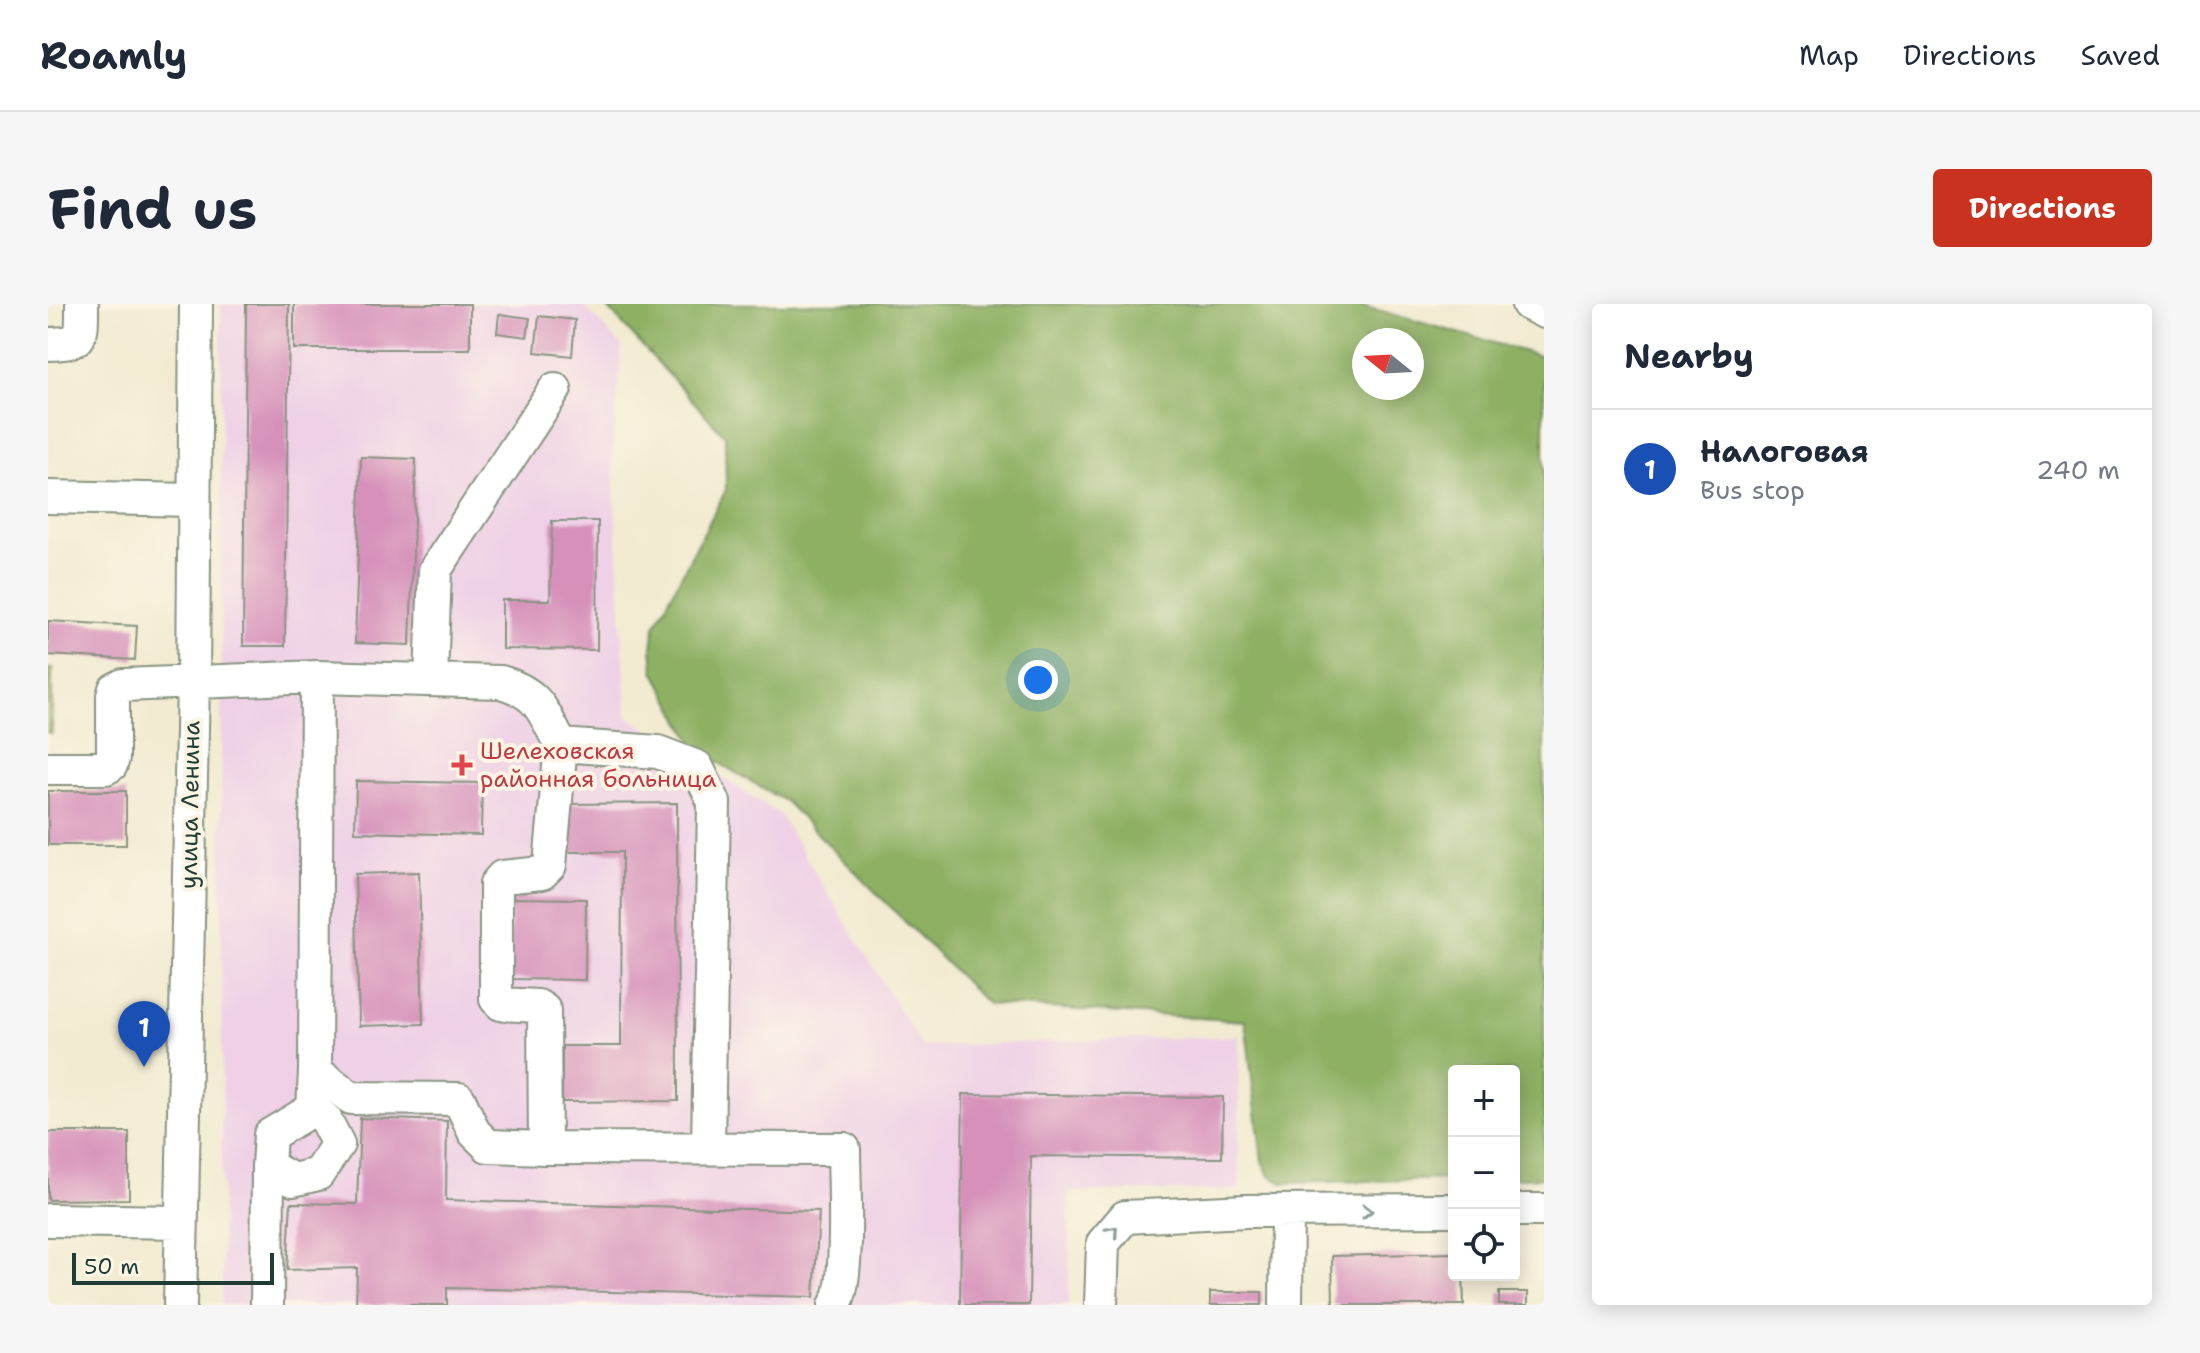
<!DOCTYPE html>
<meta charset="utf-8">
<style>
:root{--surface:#fff;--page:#f6f6f7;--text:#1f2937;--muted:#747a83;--line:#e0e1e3;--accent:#c8321e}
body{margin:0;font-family:"Shantell Sans",sans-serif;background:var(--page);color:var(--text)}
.controls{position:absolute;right:24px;bottom:24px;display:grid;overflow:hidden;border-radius:8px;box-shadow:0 4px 20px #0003}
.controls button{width:72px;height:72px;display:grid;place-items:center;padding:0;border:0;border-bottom:2px solid var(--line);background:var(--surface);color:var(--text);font:40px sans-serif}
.compass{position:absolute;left:1304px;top:24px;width:72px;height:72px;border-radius:50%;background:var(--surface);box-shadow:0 4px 20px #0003;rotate:288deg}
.scale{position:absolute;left:24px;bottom:20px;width:202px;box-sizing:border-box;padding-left:8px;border:4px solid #1f3d34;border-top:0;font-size:22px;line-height:28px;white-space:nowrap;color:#1f3d34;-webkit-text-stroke:6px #fcf5e5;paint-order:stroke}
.you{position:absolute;left:990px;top:376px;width:28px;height:28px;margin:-20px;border:6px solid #fff;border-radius:50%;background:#1a73e8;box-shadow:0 0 0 12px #1a73e833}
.badge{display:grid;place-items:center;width:52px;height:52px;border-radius:50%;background:var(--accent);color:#fff;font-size:26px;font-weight:700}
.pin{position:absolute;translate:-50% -66px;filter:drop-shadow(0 2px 4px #0008)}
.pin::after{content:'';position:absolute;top:42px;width:28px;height:24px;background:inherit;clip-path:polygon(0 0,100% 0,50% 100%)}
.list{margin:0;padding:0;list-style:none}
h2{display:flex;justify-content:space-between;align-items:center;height:104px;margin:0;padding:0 32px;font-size:34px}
h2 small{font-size:26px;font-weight:400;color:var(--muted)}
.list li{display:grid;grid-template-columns:52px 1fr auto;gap:24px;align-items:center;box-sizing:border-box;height:120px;padding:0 32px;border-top:2px solid var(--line)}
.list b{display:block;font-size:30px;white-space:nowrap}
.list p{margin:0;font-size:26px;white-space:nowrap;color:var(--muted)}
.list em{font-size:26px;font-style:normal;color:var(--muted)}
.icon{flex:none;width:44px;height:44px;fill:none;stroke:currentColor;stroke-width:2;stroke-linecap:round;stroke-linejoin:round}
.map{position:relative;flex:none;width:1496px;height:1001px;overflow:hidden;border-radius:8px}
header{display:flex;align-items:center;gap:48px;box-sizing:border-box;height:112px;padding:0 40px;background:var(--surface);border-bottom:2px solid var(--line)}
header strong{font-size:38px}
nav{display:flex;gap:44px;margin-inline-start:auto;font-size:28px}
.intro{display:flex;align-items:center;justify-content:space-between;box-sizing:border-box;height:192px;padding:0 48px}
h1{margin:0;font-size:56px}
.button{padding:20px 36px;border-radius:8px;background:var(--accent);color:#fff;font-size:28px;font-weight:700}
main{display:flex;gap:48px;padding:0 48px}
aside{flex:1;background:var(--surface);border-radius:8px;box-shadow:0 4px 20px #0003}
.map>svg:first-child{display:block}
.built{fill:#efd0e6}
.green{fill:#b3cc72;stroke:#698453;stroke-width:2}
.forest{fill:#8eb064;stroke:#56764c;stroke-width:2;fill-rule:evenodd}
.building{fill:#d690ba}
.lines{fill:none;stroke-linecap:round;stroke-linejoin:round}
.minor-casing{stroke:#889482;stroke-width:36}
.minor{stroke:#fff;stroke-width:32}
.oneway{stroke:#8f9e9a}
.health-dot{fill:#e0444e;stroke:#fcf5e5;stroke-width:3}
.labels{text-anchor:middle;stroke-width:8;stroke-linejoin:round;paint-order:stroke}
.health-label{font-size:24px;fill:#be3a42;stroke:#fcf5e5;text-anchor:start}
.street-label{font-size:24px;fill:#1f3d34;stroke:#fcf5e5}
</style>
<header>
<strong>Roamly</strong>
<nav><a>Map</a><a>Directions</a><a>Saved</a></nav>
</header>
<div class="intro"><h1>Find us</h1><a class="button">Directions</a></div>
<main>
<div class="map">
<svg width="1496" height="1001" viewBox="0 0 1496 1001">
<rect width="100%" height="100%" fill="#fcf5e5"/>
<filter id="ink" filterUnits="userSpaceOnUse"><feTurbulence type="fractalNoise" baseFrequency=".0125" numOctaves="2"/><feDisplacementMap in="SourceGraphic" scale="16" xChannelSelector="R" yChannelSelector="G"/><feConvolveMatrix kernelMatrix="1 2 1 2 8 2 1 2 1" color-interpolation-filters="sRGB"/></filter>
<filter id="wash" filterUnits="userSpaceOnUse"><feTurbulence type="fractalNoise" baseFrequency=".006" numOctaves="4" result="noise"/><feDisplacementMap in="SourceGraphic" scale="32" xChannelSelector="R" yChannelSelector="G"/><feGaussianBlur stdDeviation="1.8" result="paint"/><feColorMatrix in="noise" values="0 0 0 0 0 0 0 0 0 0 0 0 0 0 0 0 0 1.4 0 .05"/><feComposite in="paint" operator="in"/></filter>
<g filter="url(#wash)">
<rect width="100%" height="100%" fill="#f2ebd1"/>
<path class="built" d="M173 0H534L574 42 564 148 579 412 731 510 874 742 1191 732V886L1021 888V1001H174Z"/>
<path class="green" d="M0 365H4V429H0Z"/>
<path class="forest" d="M556 0H1307L1496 53V873L1466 874V767H1406V875L1234 879 1221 871 1214 857 1197 717 939 700 738 498 649 446 606 367 604 343 607 322 678 186 677 132ZM1316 36H1364V84H1316Z"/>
<g id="blocks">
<path class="building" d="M198 0H241L237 342H195Z
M246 0H422V45H246Z
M451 10 482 14 479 33 449 29Z
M491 12 527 16 524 52 487 48Z
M313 153 368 155 362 341 307 339Z
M504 217H550L549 346 454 345V296H502Z
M0 317 89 322 87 356 0 351Z
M308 477 434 479 433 531 307 528Z
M0 487H78V541H0Z
M629 499 630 797 514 798V742H573L574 548H520V500Z
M371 568 375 720 311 722 307 570Z
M463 594 538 595 537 676 462 675Z
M915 790 1175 793 1174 854 983 852 981 1001H912Z
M312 814 399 817 398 896 771 907 766 993 399 984V1001H308L309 964 239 966 243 899 309 900Z
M0 828H81V895L0 896Z
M1406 949V971H1415L1416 1001H1285L1284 952Z
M1162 988H1214V1001H1162Z
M1451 988H1480V1001H1451Z"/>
</g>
</g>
<g filter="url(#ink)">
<use href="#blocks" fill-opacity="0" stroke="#889482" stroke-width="2"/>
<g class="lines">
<defs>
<path id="minor" d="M1480 0 1496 8
M0 40C36 39 34 34 34 0
M0 193 146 196
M269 373 267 767 303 794 411 795 426 828 440 842 497 844
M383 376 387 266 507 85
M513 441 502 561 494 569 454 573 448 580V695L453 700 490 702 496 706 497 844 796 845C796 875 802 981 787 1001
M0 464H58L63 461 65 454V392L67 385 75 381 269 373 453 378C493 390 494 407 513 441L610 448 649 463 666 498 660 843
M265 805 277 815 290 840 270 870 245 876 220 862 222 831 265 805 267 767
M1466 906H1496
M0 916 133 918
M132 1001 145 378 148 0
M219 1001 220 862
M1053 1001 1055 939 1077 913 1198 907 1406 906
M1238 1001 1239 907"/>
</defs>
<use href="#minor" class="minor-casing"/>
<use href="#minor" class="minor"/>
</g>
<defs><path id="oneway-chevron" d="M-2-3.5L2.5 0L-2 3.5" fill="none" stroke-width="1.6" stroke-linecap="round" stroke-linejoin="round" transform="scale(2)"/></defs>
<g class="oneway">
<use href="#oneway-chevron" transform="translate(1319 907)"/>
<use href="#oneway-chevron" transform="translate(1065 927) rotate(-48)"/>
</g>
</g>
<path class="health-dot" d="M410 449h8v8h8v8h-8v8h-8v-8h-8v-8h8z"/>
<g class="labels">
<g class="health-label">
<text x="432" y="455">Шелеховская<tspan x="432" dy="28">районная больница</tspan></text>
</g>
<g class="street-label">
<text transform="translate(142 501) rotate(-89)" y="8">улица Ленина</text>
</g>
</g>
</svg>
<div class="controls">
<button>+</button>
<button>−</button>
<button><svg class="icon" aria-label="locate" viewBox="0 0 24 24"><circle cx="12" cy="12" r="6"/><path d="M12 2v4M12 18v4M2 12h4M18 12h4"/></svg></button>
</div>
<svg class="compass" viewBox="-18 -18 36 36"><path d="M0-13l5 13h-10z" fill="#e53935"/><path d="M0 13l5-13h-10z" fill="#747a83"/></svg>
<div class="scale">50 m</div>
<div class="you"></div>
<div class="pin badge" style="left:96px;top:763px;background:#1a4fb4">1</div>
</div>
<aside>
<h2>Nearby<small></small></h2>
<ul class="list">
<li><span class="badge" style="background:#1a4fb4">1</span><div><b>Налоговая</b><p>Bus stop</p></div><em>240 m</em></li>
</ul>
</aside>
</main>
